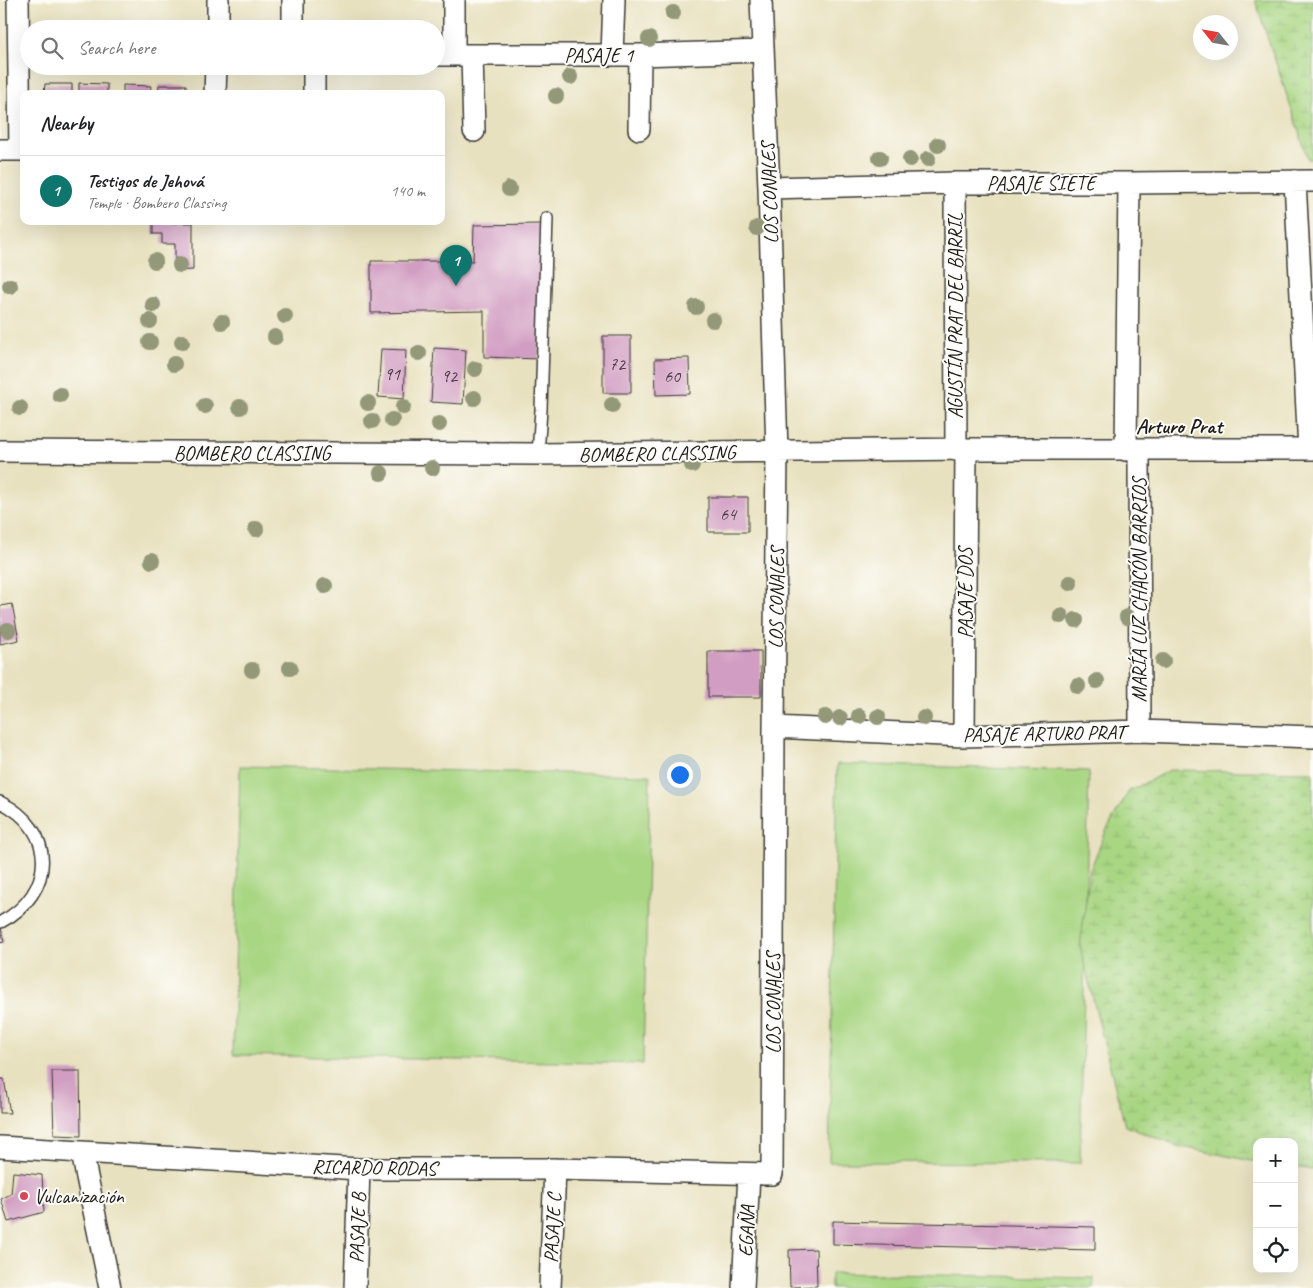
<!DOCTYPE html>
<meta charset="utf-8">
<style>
:root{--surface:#fff;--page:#f6f6f6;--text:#202124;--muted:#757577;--line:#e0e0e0;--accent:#0f766e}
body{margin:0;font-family:Caveat,sans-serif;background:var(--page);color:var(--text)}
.controls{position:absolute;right:15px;bottom:15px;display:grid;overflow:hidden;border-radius:10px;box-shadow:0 5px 20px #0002}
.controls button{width:45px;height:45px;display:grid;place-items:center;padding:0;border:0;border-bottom:1px solid var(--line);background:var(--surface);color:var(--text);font:25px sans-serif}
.compass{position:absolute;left:1193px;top:15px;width:45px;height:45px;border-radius:50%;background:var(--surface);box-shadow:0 5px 20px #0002;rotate:301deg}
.you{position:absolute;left:679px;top:774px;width:18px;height:18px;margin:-12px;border:4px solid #fff;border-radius:50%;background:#1a73e8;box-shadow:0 0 0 8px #1a73e833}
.badge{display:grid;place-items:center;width:32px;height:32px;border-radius:50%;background:var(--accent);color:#fff;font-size:16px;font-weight:700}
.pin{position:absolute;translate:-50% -41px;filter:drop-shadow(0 1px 2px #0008)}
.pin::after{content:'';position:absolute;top:26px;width:18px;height:15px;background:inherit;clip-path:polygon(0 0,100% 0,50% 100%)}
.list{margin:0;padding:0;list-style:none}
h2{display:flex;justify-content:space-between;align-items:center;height:65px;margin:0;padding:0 20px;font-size:21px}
h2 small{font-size:16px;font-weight:400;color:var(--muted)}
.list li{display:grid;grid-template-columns:32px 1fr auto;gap:15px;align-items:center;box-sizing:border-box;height:70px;padding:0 20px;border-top:1px solid var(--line)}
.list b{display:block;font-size:19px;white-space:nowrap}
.list p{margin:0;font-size:16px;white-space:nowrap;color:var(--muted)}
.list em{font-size:16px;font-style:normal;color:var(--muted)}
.icon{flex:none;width:28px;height:28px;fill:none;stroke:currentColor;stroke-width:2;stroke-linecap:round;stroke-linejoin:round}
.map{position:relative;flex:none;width:1313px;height:1288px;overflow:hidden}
.search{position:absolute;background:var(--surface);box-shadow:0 5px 20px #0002;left:20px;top:20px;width:425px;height:55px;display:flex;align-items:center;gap:12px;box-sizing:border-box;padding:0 18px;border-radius:28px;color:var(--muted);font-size:19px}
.panel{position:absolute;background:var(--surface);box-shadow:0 5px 20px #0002;left:20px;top:90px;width:425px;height:135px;border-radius:10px}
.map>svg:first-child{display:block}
.grass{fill:#a9d683;stroke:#627950}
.wetland{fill:url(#wetland-marsh);stroke:#627950}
.building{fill:#d19dc2}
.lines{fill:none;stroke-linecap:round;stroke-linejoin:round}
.lane-casing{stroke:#3b3a34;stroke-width:14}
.street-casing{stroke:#3b3a34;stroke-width:24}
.lane{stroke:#fff;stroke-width:11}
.street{stroke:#fff;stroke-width:21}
.tree{fill:#939879}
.poi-dot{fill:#d1495b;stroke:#fdfcf7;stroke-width:2}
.labels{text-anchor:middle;stroke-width:4;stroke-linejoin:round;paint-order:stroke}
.number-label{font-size:18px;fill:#493c46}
.street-label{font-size:20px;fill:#1c1c1c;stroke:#fdfcf7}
.poi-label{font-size:20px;fill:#1c1c1c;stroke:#fdfcf7;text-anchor:start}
.neighbourhood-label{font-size:21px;font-weight:bold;fill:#1c1c1c;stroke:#fdfcf7}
</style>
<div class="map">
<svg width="1313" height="1288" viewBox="0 0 1313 1288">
<defs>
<pattern id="wetland-marsh" width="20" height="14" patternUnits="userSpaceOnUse" patternTransform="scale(1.25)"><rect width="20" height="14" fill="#a9d683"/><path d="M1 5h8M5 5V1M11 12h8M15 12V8" fill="none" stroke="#91b771"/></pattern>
</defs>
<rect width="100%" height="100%" fill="#fdfcf7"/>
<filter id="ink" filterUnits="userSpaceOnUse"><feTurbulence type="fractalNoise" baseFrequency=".02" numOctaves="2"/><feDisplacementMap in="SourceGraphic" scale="10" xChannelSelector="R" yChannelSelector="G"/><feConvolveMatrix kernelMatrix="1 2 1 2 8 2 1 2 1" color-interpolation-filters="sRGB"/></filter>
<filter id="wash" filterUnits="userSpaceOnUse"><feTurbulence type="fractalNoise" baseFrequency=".0096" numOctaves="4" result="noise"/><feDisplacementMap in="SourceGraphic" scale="20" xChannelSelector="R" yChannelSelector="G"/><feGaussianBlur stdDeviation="1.12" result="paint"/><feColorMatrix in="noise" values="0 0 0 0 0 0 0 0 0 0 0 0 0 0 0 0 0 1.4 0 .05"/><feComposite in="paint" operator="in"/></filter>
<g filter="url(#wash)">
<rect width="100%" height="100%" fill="#e8e1bf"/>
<path class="grass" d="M837 764 1089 771 1080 1163 829 1162Z
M240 766 650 775 643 1064 233 1055Z
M831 1273 1094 1278 1093 1288H831Z"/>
<path class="wetland" d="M1255 0H1313V159H1308Z
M1170 770 1313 772V1170L1294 1167V1142H1257V1162L1177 1146 1125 1126 1080 947 1090 870 1106 831 1129 791Z"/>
<g id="blocks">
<path class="building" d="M79 83 107 84V94H79Z
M45 84H72V94H44Z
M123 85 151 86 150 94H123Z
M159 85H186V94H158Z
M153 223H193V270L175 271V244H162V234H153Z
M541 224 539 359 484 357V311L371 313V261H473L474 225Z
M603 336H631V393H603Z
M434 348 466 350 463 404 431 402Z
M381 349 406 350 404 399 378 397Z
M689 358 690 394 656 395 655 359Z
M708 497H748V532H708Z
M12 604 19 640 0 644V606Z
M708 651H761V697H708Z
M0 923 4 942 0 943Z
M52 1071H80L81 1136 54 1135Z
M0 1079H4L10 1113H0Z
M13 1172 42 1175 44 1212 8 1222 1 1199 11 1194Z
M833 1221 1095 1227V1250L833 1244Z
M816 1249 817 1286 790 1287 789 1250Z"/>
</g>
</g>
<g filter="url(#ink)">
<use href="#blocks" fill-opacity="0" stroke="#3b3a34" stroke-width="1"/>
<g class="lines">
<defs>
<path id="lane" d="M538 454 541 410 547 218
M0 802C57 829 56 893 1 922"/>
<path id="street" d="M18 0 20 150
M218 29V0
M293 29V0
M436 55H640L762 51
M454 55V0
M472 55 474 131
M612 55 614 0
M215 94 216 66
M314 94V66
M639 129 640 55
M0 150H24
M1295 181 1309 449
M955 183 956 450
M769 188 955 183H1129L1313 181
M1139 449 1140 731
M1126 450 1129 183
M0 451 538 454 966 449H1313
M774 727 964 736 1140 731 1313 737
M964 736 966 449
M0 1147 359 1169H555L772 1174 774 727 777 452 769 188 761 0
M82 1153 110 1288
M355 1288 359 1169
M550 1288 555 1169
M743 1288 749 1174"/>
</defs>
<use href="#lane" class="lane-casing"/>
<use href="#street" class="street-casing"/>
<use href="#lane" class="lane"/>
<use href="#street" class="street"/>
</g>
<g class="tree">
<circle cx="673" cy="13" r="8"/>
<circle cx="649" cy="39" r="8"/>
<circle cx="570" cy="77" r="8"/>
<circle cx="556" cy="96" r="8"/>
<circle cx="938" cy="145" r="8"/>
<circle cx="880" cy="158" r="8"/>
<circle cx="910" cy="159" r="8"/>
<circle cx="928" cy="159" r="8"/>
<circle cx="509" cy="189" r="8"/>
<circle cx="757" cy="228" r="8"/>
<circle cx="155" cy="261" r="8"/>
<circle cx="180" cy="265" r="8"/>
<circle cx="10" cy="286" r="8"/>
<circle cx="153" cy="305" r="8"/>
<circle cx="696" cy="307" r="8"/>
<circle cx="285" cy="316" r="8"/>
<circle cx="713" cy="320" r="8"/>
<circle cx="150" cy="321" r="8"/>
<circle cx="222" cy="322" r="8"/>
<circle cx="275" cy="337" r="8"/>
<circle cx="150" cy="342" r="8"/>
<circle cx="182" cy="342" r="8"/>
<circle cx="419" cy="353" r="8"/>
<circle cx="174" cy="364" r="8"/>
<circle cx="475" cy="369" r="8"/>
<circle cx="60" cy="395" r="8"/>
<circle cx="474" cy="398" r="8"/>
<circle cx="368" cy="403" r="8"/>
<circle cx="612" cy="405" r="8"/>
<circle cx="205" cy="406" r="8"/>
<circle cx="240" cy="407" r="8"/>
<circle cx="403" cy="407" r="8"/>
<circle cx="20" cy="408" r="8"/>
<circle cx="392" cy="420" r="8"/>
<circle cx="372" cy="421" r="8"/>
<circle cx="439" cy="424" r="8"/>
<circle cx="692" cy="465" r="8"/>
<circle cx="432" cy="468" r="8"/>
<circle cx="381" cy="473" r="8"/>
<circle cx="256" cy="529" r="8"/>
<circle cx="152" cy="561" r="8"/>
<circle cx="1070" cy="583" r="8"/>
<circle cx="325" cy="586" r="8"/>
<circle cx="1061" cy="616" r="8"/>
<circle cx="1127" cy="617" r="8"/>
<circle cx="1076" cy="620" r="8"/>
<circle cx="8" cy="630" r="8"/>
<circle cx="1163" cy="661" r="8"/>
<circle cx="290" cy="668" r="8"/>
<circle cx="252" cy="670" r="8"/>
<circle cx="1097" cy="681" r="8"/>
<circle cx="1078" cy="686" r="8"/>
<circle cx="859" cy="716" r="8"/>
<circle cx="825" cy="717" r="8"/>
<circle cx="878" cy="717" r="8"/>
<circle cx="840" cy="718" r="8"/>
<circle cx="924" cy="718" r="8"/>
</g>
</g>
<circle class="poi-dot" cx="24" cy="1196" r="5"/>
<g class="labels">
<g class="number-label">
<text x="617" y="370">72</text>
<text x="392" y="380">91</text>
<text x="449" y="382">92</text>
<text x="672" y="382">60</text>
<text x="728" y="520">64</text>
</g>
<g class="street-label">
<text x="599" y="62">PASAJE 1</text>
<text x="1041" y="190">PASAJE SIETE</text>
<text transform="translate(769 193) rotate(-92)" y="7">LOS CONALES</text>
<text transform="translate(955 316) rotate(-90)" y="7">AGUSTÍN PRAT DEL BARRIL</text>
<text x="252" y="460">BOMBERO CLASSING</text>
<text transform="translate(657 453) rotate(-1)" y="7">BOMBERO CLASSING</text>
<text transform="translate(1139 590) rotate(-90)" y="7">MARÍA LUZ CHACÓN BARRIOS</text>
<text transform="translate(965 593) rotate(-90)" y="7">PASAJE DOS</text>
<text transform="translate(776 598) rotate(-89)" y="7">LOS CONALES</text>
<text transform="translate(1044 733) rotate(-1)" y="7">PASAJE ARTURO PRAT</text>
<text transform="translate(773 1003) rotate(-90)" y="7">LOS CONALES</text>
<text transform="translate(374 1167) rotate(1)" y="7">RICARDO RODAS</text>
<text transform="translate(357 1228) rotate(-88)" y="7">PASAJE B</text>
<text transform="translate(552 1228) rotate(-87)" y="7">PASAJE C</text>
<text transform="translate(746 1231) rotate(-87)" y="7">EGAÑA</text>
</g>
<g class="poi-label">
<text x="34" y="1203">Vulcanización</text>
</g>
<g class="neighbourhood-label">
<text x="1179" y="433">Arturo Prat</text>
</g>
</g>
</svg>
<div class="controls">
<button>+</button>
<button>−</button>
<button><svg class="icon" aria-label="locate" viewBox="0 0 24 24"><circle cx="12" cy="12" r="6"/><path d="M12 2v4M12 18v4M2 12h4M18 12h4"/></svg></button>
</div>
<svg class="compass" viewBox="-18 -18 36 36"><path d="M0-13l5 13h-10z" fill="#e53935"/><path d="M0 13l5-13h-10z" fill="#757577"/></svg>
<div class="you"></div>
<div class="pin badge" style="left:456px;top:286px">1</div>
<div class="search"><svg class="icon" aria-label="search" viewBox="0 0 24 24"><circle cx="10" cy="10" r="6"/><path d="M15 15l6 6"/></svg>Search here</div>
<section class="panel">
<h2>Nearby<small></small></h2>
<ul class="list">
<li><span class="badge">1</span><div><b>Testigos de Jehová</b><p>Temple · Bombero Classing</p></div><em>140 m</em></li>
</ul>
</section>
</div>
